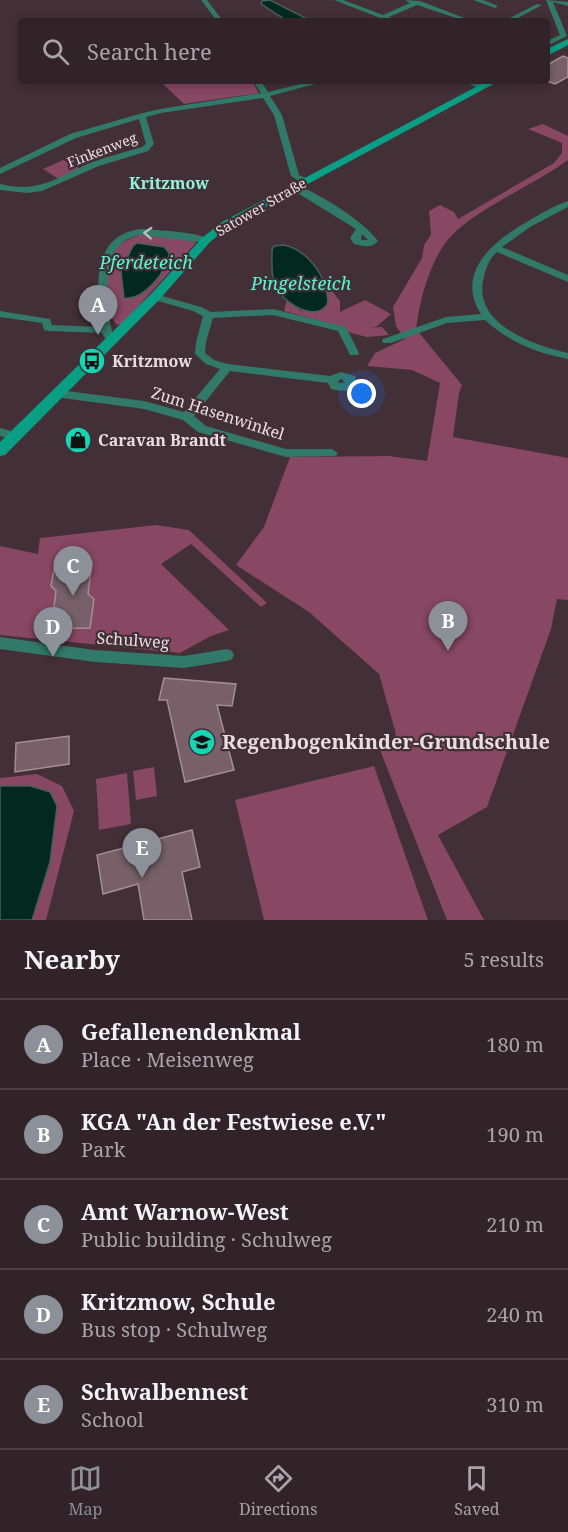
<!DOCTYPE html>
<meta charset="utf-8">
<style>
:root{--surface:#322328;--page:#3a2b30;--text:#f1f3f6;--muted:#a8a4a8;--line:#4d4045;--accent:#8c9099}
body{margin:0;font-family:"Noto Serif",serif;background:var(--page);color:var(--text)}
.you{position:absolute;left:362px;top:394px;width:21px;height:21px;margin:-15px;border:4px solid #fff;border-radius:50%;background:#1a73e8;box-shadow:0 0 0 9px #1a73e833}
.badge{display:grid;place-items:center;width:39px;height:39px;border-radius:50%;background:var(--accent);color:#fff;font-size:20px;font-weight:700}
.pin{position:absolute;translate:-50% -50px;filter:drop-shadow(0 2px 3px #0008)}
.pin::after{content:'';position:absolute;top:32px;width:21px;height:18px;background:inherit;clip-path:polygon(0 0,100% 0,50% 100%)}
.list{margin:0;padding:0;list-style:none}
h2{display:flex;justify-content:space-between;align-items:center;height:78px;margin:0;padding:0 24px;font-size:26px}
h2 small{font-size:20px;font-weight:400;color:var(--muted)}
.list li{display:grid;grid-template-columns:39px 1fr auto;gap:18px;align-items:center;box-sizing:border-box;height:90px;padding:0 24px;border-top:2px solid var(--line)}
.list b{display:block;font-size:22px;white-space:nowrap}
.list p{margin:0;font-size:20px;white-space:nowrap;color:var(--muted)}
.list em{font-size:20px;font-style:normal;color:var(--muted)}
.icon{flex:none;width:33px;height:33px;fill:none;stroke:currentColor;stroke-width:2;stroke-linecap:round;stroke-linejoin:round}
.map{position:relative;flex:none;width:568px;height:920px;overflow:hidden}
.search{position:absolute;background:var(--surface);box-shadow:0 3px 9px #0003;left:18px;right:18px;top:18px;height:66px;display:flex;align-items:center;gap:15px;box-sizing:border-box;padding:0 21px;border-radius:6px;color:var(--muted);font-size:22px}
.sheet{height:528px;background:var(--surface)}
nav{display:flex;justify-content:space-around;align-items:center;box-sizing:border-box;height:84px;border-top:2px solid var(--line);background:var(--surface);font-size:16px;color:var(--muted)}
nav a{display:grid;justify-items:center;gap:3px}
nav .on{color:var(--accent)}
.map>svg:first-child{display:block}
.green{fill:#884762}
.water{fill:#022820;stroke:#485e5a;stroke-width:1.5}
.building{fill:#776068;stroke:#a68d96;stroke-width:1.5}
.lines{fill:none;stroke-linecap:round;stroke-linejoin:round}
.street{fill:#317968;fill-rule:evenodd}
.secondary{fill:#089f85;fill-rule:evenodd}
.oneway{stroke:#b2bfbd}
.labels{text-anchor:middle;stroke-width:4.5;stroke-linejoin:round;paint-order:stroke}
.far-street-label{font-size:14px;fill:#eadde1;stroke:#432f36}
.far-quarter-label{font-size:16px;font-weight:bold;fill:#91f3da;stroke:#432f36}
.poi-label{font-size:16px;font-weight:bold;fill:#eadde1;stroke:#432f36;text-anchor:start}
.street-label{font-size:16px;fill:#eadde1;stroke:#432f36}
.water-label{font-size:18px;font-style:italic;fill:#58f6d3;stroke:#432f36}
.near-poi-label{font-size:20px;font-weight:bold;fill:#eadde1;stroke:#432f36;text-anchor:start}
</style>
<div class="map">
<svg width="568" height="920" viewBox="0 0 568 920">
<rect width="100%" height="100%" fill="#432f36"/>
<path class="green" d="M160 81H252L259 93 184 104Z
M543 124 568 136V160C532 186 488 203 455 232 431 254 420 299 416 329L462 385 459 393 453 437 568 458V600L557 599 551 629 487 807 438 835 484 920H447L378 745 393 739 396 734 379 674 309 612 236 565 264 527 290 457 389 456 427 461 440 383 412 370 367 366 375 353 405 339 396 326 393 307 422 258 424 245 431 235 429 211 440 205 454 212 458 219 554 163 562 153V143L528 129Z
M63 160 83 170 62 181 43 169Z
M144 234 194 241 196 243 122 324 117 325C109 318 108 304 107 294 105 262 110 242 144 234Z
M324 281 340 301V312L365 300 391 314 376 327 369 328 382 327 389 335 367 337 351 333 339 326 284 311 287 300 301 311 328 300Z
M156 525 189 530 267 603 261 607 191 544 161 564 229 630 211 636 180 653 0 635V546L38 554 40 538Z
M374 766 428 920H264L235 800Z
M154 767 157 796 136 800 133 771Z
M127 773 131 824 99 830 96 779Z
M37 774 62 786 74 811 46 920H0V778Z"/>
<path class="water" d="M270 0 311 21H287L261 4 262 1Z
M137 243 164 247 169 253C168 271 143 301 124 298L121 271 133 246Z
M284 245C304 249 322 270 326 290 327 296 330 302 325 307 310 322 278 298 274 283 271 273 272 260 272 250L274 246Z
M0 786H30L50 792 57 806 50 862 32 920H0Z"/>
<path class="building" d="M563 56 568 58V77L555 84 547 81V65Z
M92 562 88 594 94 599 90 628 51 629 56 591 51 586 55 564Z
M164 678 236 684 232 706 217 705 234 770 185 782 167 700H159Z
M69 736V764L15 772 16 743Z
M192 830 200 867 182 872 192 920H144L138 884 103 894 97 855Z"/>
<g class="lines">
<path class="street" d="M201 0H207L223 21H217Z
M334 0H343L383 15 410 3 405 0 420 1 467 19 462 20 417 5 389 17 397 21H388Z
M473 0H483L498 6 495 8Z
M546 0 568 2V6L553 2 567 36 547 46V41L560 35Z
M537 4 542 5 512 21H504Z
M253 81H261L268 92 313 81H326L270 96 282 115 299 175 308 179V183H302L291 176 274 115 263 98 161 113 146 117 154 144 148 151 99 166 42 191 27 193 0 190V184C42 194 57 176 93 162 109 156 126 152 142 147L146 144 139 119 76 138 0 174V168L70 134 139 114 160 109 261 93Z
M463 81H474L487 87 480 89Z
M294 184C317 192 364 221 378 241 371 249 363 246 354 244L350 238 356 229 291 189 290 187ZM362 234 368 240H361Z
M568 201V207L530 227 502 247 568 275V282L497 252C490 258 486 267 484 277 471 323 532 345 568 353V359C536 353 509 342 485 320L447 323 391 343H383L382 341 383 339 446 317 481 314C454 271 495 240 530 220 542 213 555 205 568 201Z
M141 229C157 230 199 232 211 240L206 243 141 235C105 239 106 283 109 310 110 321 110 332 117 341L116 343H108L102 333 48 331 44 330 42 323 0 317V311L50 319 52 325 101 327C97 289 90 235 141 229Z
M155 294 201 307 211 312 273 309 346 327 359 353 358 355H350L338 331 273 315 213 318 206 342 205 353 214 360 228 364 330 376 341 372 355 376 357 385C350 393 340 391 331 389L328 383 230 371 194 416 206 426 286 449H332L338 453 336 456 286 457 198 432 183 420 144 409 55 397 53 394 55 391 59 390 144 401 184 412 220 369 206 364 195 354 196 342 203 316 193 311 151 299 150 297ZM342 379 345 383H339L338 381Z
M0 428 19 433 21 436 15 440 0 436Z
M0 637 95 650 184 656 227 649 232 651 234 655 232 659 227 661 184 668 95 662 0 649Z"/>
<path class="secondary" d="M568 39V45L547 56V49Z
M487 81H499L230 226 210 242 159 300 5 455 0 456V442L151 294 202 238 222 222Z"/>
</g>
<defs><path id="oneway-chevron" d="M-2-3.5L2.5 0L-2 3.5" fill="none" stroke-width="1.6" stroke-linecap="round" stroke-linejoin="round" transform="scale(1.5)"/></defs>
<use class="oneway" href="#oneway-chevron" transform="translate(148 233) rotate(-177)"/>
<defs>
<symbol id="bus-disc" viewBox="-11 -11 22 22"><circle r="9.5" fill="#16d5b3" stroke="#432f36"/><path d="M-5-6H5V4H4V6H2V4H-2V6H-4V4H-5ZM-3.5-4V0h7V-4ZM-3.5 1.2v1.5H-2V1.2ZM2 1.2v1.5H3.5V1.2Z" fill="#111"/></symbol>
<symbol id="shop-disc" viewBox="-11 -11 22 22"><circle r="9.5" fill="#16d5b3" stroke="#432f36"/><path d="M-5-2.5h2.3a2.7 3.5 0 0 1 5.4 0H5L5.5 6h-11ZM-1.5-2.5h3a1.5 2.3 0 0 0-3 0Z" fill="#111"/></symbol>
<symbol id="school-disc" viewBox="-11 -11 22 22"><circle r="9.5" fill="#16d5b3" stroke="#432f36"/><path d="M0-5L7-2L0 1L-7-2ZM-4 1L0 2.5L4 1V4Q0 6-4 4Z" fill="#111"/></symbol>
</defs>
<g fill-rule="evenodd">
<use href="#bus-disc" x="77" y="346" width="30" height="30"/>
<use href="#shop-disc" x="63" y="425" width="30" height="30"/>
<use href="#school-disc" x="187" y="727" width="30" height="30"/>
</g>
<g class="labels">
<g class="far-street-label">
<text transform="translate(102 150) rotate(-21)" y="5">Finkenweg</text>
<text transform="translate(261 207) rotate(-30)" y="5">Satower Straße</text>
</g>
<g class="far-quarter-label">
<text x="169" y="189">Kritzmow</text>
</g>
<g class="poi-label">
<text x="112" y="367">Kritzmow</text>
<text x="98" y="446">Caravan Brandt</text>
</g>
<g class="street-label">
<text transform="translate(218 413) rotate(18)" y="6">Zum Hasenwinkel</text>
<text transform="translate(133 640) rotate(4)" y="6">Schulweg</text>
</g>
<g class="water-label">
<text x="146" y="269">Pferdeteich</text>
<text x="301" y="290">Pingelsteich</text>
</g>
<g class="near-poi-label">
<text x="222" y="749">Regenbogenkinder-Grundschule</text>
</g>
</g>
</svg>
<div class="you"></div>
<div class="pin badge" style="left:98px;top:335px">A</div>
<div class="pin badge" style="left:448px;top:651px">B</div>
<div class="pin badge" style="left:73px;top:596px">C</div>
<div class="pin badge" style="left:53px;top:657px">D</div>
<div class="pin badge" style="left:142px;top:878px">E</div>
<div class="search"><svg class="icon" aria-label="search" viewBox="0 0 24 24"><circle cx="10" cy="10" r="6"/><path d="M15 15l6 6"/></svg>Search here</div>
</div>
<section class="sheet">
<h2>Nearby<small>5 results</small></h2>
<ul class="list">
<li><span class="badge">A</span><div><b>Gefallenendenkmal</b><p>Place · Meisenweg</p></div><em>180 m</em></li>
<li><span class="badge">B</span><div><b>KGA &quot;An der Festwiese e.V.&quot;</b><p>Park</p></div><em>190 m</em></li>
<li><span class="badge">C</span><div><b>Amt Warnow-West</b><p>Public building · Schulweg</p></div><em>210 m</em></li>
<li><span class="badge">D</span><div><b>Kritzmow, Schule</b><p>Bus stop · Schulweg</p></div><em>240 m</em></li>
<li><span class="badge">E</span><div><b>Schwalbennest</b><p>School</p></div><em>310 m</em></li>
</ul>
</section>
<nav>
<a class="on"><svg class="icon" aria-label="map" viewBox="0 0 24 24"><path d="M3 6l6-2 6 2 6-2v14l-6 2-6-2-6 2zM9 4v14M15 6v14"/></svg>Map</a>
<a><svg class="icon" aria-label="directions" viewBox="0 0 24 24"><path d="M12 3l9 9-9 9-9-9zM9 14v-3h6M13 9l2 2-2 2"/></svg>Directions</a>
<a><svg class="icon" aria-label="saved" viewBox="0 0 24 24"><path d="M7 4h10v16l-5-4-5 4z"/></svg>Saved</a>
</nav>
